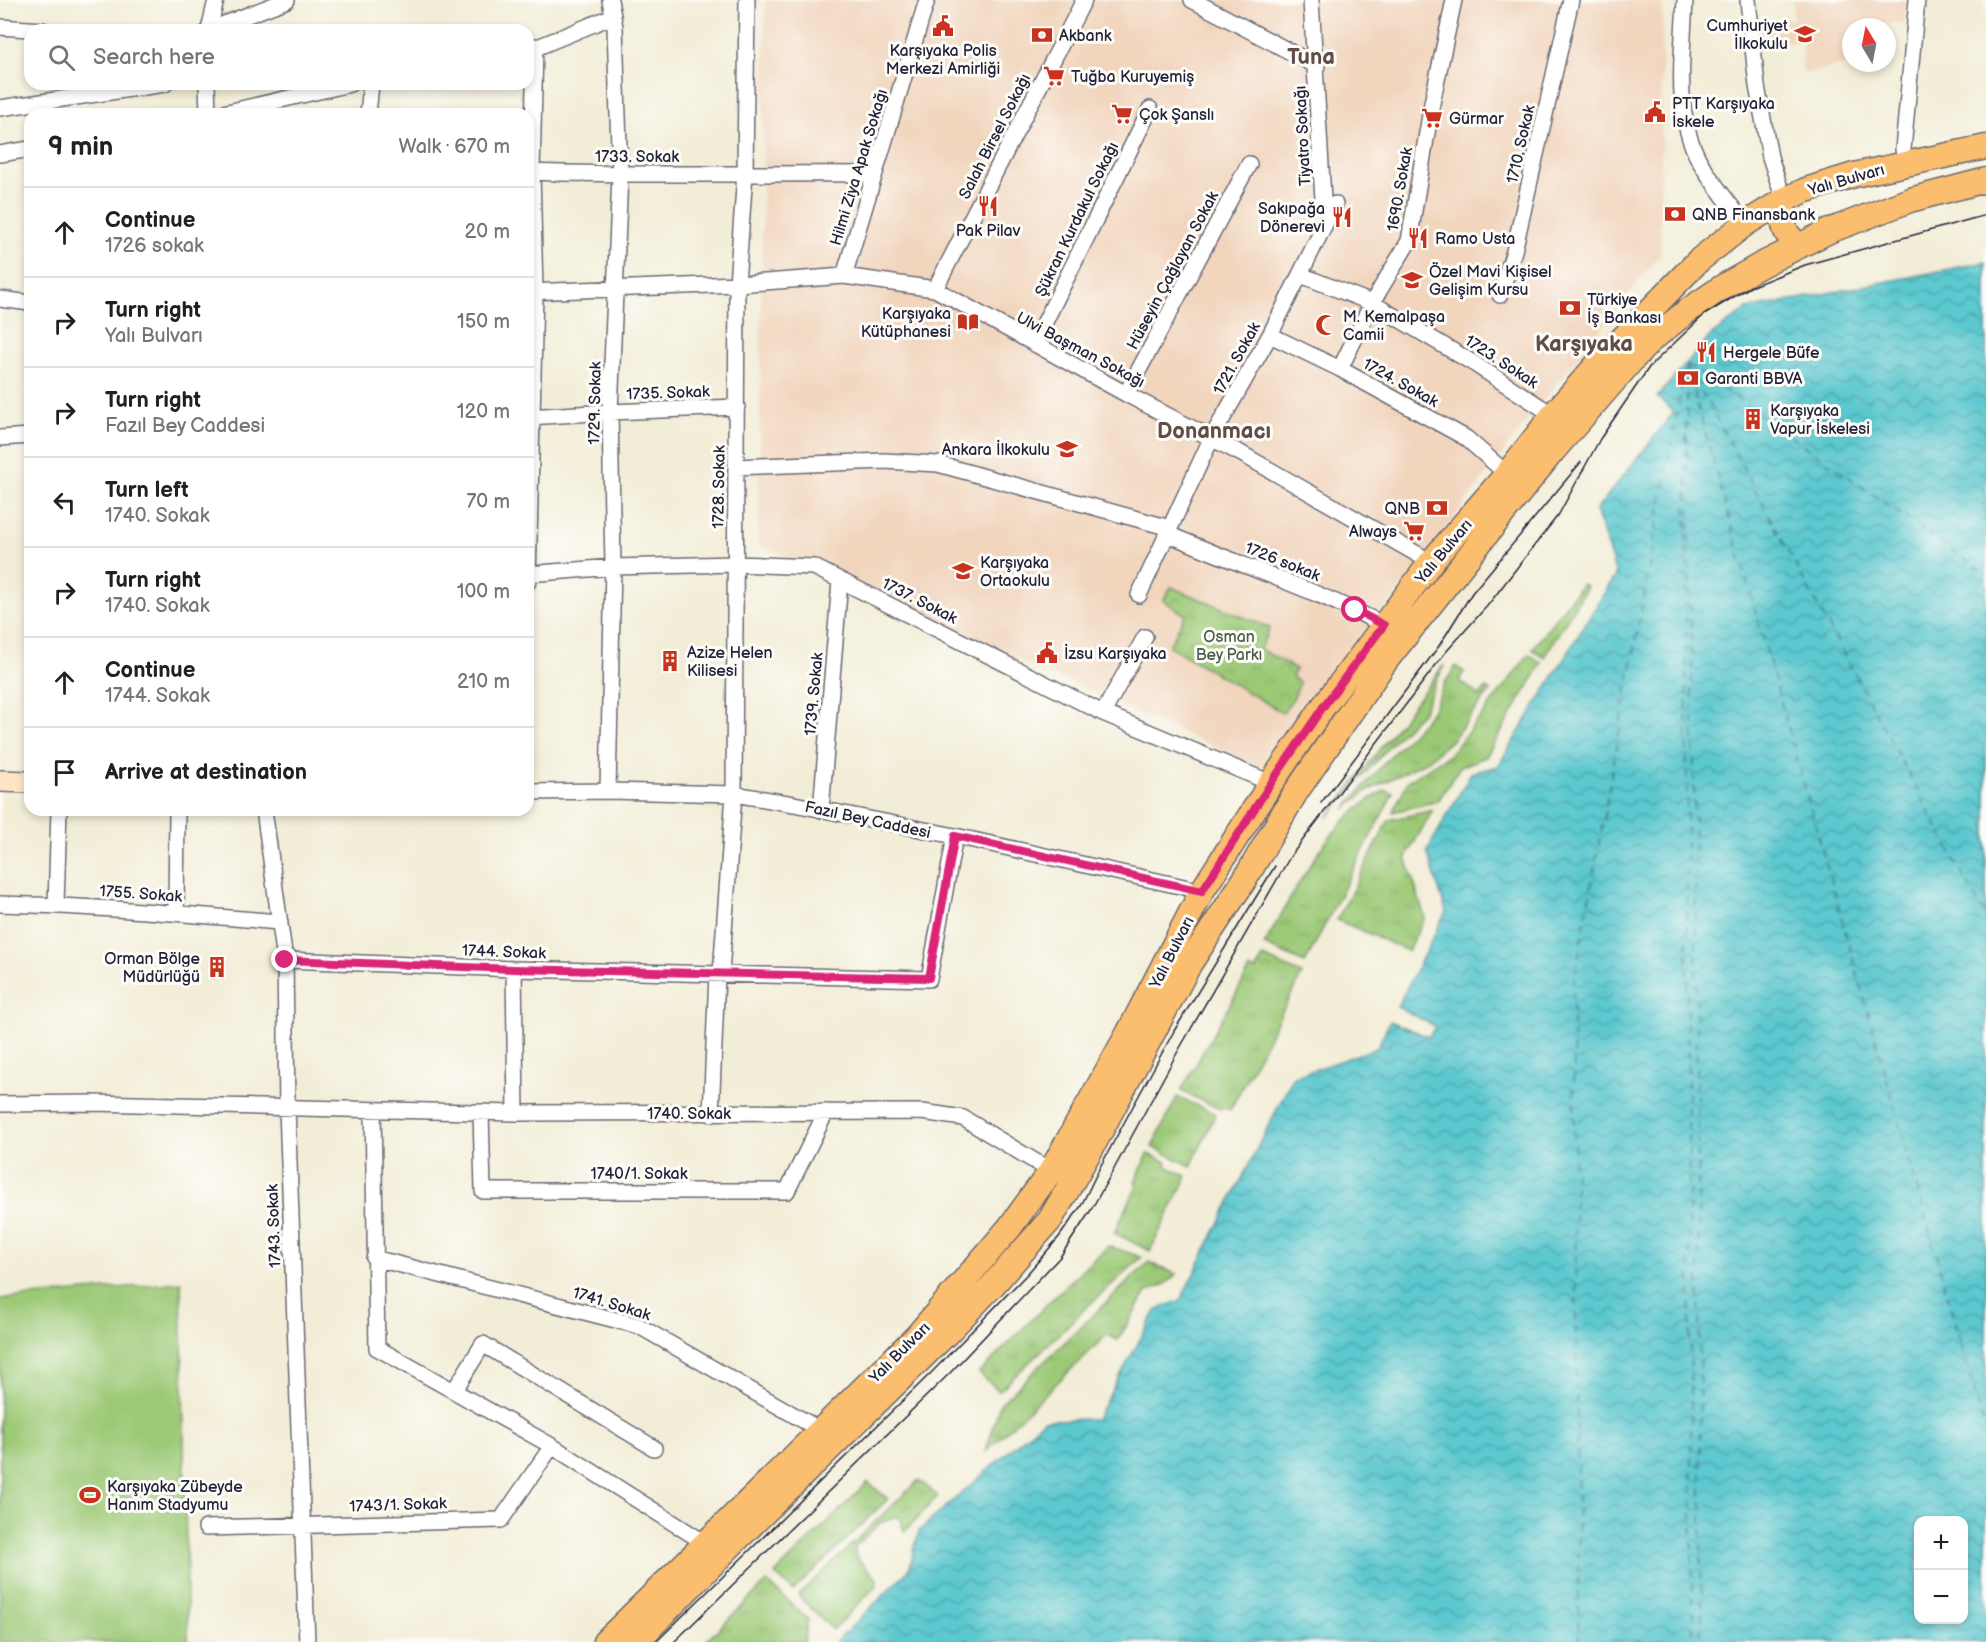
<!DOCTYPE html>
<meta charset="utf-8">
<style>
:root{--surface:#fff;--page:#f6f6f6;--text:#202124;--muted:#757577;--line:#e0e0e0}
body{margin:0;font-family:"Balsamiq Sans",sans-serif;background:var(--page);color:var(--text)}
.controls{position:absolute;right:18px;bottom:18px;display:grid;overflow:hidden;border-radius:12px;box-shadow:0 3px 9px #0003}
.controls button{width:54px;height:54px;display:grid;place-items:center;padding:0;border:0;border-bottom:2px solid var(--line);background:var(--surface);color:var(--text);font:30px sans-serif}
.compass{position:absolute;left:1842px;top:18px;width:54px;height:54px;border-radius:50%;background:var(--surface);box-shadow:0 3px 9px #0003;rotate:350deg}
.stop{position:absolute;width:18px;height:18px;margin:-14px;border:4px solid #db2777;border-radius:50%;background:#fff}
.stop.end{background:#db2777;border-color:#fff;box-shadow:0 2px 6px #0008}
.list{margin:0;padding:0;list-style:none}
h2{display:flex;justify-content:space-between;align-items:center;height:78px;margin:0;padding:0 24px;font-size:26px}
h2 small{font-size:20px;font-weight:400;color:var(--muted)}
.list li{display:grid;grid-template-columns:39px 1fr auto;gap:18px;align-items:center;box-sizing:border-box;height:90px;padding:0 24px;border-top:2px solid var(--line)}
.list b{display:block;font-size:22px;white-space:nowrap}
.list p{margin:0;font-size:20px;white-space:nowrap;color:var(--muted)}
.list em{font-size:20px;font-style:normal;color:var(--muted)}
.icon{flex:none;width:33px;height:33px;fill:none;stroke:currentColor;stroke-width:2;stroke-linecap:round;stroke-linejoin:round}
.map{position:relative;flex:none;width:1986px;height:1642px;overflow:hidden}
.search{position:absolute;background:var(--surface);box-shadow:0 3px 9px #0003;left:24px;top:24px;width:510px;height:66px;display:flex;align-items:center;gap:15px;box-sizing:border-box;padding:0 21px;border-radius:18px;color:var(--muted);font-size:22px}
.panel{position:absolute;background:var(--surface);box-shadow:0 3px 9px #0003;left:24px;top:108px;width:510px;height:708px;border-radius:18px}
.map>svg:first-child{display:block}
.built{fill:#f1d5bd}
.grass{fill:url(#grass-tufts);stroke:#5e7658;stroke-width:1.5}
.park{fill:url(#park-crowns);stroke:#5e7658;stroke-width:1.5}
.garden{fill:#9bc976;stroke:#5e7658;stroke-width:1.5}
.water{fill:url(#water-waves);stroke:#3e7585;stroke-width:1.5;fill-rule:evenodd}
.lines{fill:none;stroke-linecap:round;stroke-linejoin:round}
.ferry{stroke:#365c6f;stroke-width:1.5;stroke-dasharray:8 6;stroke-linecap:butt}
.street-casing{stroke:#6b6972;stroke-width:18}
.secondary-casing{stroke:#6b6972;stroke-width:24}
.primary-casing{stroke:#6b6972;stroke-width:27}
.street{stroke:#fff;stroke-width:15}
.secondary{stroke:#fde5c5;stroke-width:21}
.primary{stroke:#fbbe6e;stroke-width:24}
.tram{stroke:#22223b;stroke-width:1.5}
.route{stroke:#db2777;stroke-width:8}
.labels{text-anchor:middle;stroke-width:6;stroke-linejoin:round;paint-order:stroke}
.poi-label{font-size:16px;fill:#22223b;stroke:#fdfcf7;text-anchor:start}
.street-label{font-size:16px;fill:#22223b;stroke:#fdfcf7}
.park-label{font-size:16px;fill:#4c5c50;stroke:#fdfcf7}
.district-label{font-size:22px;font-weight:bold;fill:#604c49;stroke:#fdfcf7}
</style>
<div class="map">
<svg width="1986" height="1642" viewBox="0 0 1986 1642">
<defs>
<pattern id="grass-tufts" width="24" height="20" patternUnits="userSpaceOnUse" patternTransform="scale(1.5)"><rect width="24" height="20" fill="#9bc976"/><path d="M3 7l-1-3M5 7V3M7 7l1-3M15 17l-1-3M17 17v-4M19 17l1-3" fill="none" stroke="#85ac67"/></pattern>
<pattern id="park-crowns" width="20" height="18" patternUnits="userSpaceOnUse" patternTransform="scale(1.5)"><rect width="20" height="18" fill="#9bc976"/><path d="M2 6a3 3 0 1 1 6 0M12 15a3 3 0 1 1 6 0" fill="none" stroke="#85ac67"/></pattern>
<pattern id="water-waves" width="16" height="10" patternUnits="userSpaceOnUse" patternTransform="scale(1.5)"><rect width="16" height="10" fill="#5bc8cf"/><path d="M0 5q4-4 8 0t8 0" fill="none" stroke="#4ba2a9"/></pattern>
</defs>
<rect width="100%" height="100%" fill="#fdfcf7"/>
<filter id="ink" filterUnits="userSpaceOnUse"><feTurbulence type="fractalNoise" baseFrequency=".0167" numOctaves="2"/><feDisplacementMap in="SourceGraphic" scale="12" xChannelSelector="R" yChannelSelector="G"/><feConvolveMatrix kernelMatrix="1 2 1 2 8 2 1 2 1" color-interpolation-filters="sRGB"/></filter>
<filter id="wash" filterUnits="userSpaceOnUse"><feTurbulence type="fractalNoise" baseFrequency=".008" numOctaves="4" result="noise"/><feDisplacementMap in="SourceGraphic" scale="24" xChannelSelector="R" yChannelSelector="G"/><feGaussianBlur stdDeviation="1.35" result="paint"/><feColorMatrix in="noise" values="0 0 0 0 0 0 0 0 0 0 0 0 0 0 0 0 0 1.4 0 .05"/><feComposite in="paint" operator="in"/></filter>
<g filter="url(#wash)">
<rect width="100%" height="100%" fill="#f2edd7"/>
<path class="built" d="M765 0H1663L1660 255 1516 435 1308 712 1263 768 758 545Z
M1794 0H1907L1904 23 1880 24V27H1851V63H1853L1803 74 1802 41 1759 46V20L1793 19Z"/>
<path class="grass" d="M1582 584 1587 587 1544 657 1532 649Z
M1529 654 1542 663 1486 757 1460 767 1438 801 1393 812 1408 781 1449 755 1484 713Z
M1444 665 1422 713 1397 737 1327 818Z
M1456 666 1464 672 1459 680 1480 696 1486 688 1490 691 1452 740 1427 761 1367 791 1344 810 1384 763 1421 724 1434 708 1444 684Z
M1386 790 1393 793 1305 963 1264 945C1296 890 1326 820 1386 790Z
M1433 810 1406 857 1425 918 1408 951 1337 920 1389 820Z
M1263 957 1302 974 1230 1110 1222 1107 1220 1109 1181 1091 1250 969 1255 971Z
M1177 1097 1216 1114 1191 1166 1152 1147Z
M1148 1154 1167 1162 1166 1166 1187 1176 1150 1251 1114 1233 1137 1186 1135 1182Z
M1108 1246 1142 1257 1087 1307 999 1391 979 1373 1054 1297Z
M1149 1262 1176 1274 1166 1284 1146 1292 1118 1340 1107 1335 986 1451 1000 1404Z
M919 1480 938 1496 904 1532 901 1520 896 1517 880 1523 855 1547 856 1557 877 1579V1585L833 1630 798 1596Z
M868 1482 888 1499 793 1591 775 1574Z
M767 1582 808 1619 804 1642H705Z"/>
<path class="park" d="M1171 587 1270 628 1260 649 1296 669 1292 676 1300 683 1294 697 1283 713 1169 646 1185 615 1163 600Z"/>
<path class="garden" d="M181 1282 188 1642H0V1299Z"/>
<path class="water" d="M1986 262V1642H836L909 1570 919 1531 1044 1420 1096 1419 1157 1309 1180 1301 1293 1077 1377 1048 1390 1021 1429 1037 1435 1026 1397 1007 1446 912 1427 851 1471 773 1498 766 1616 574 1596 510 1674 412 1657 397 1710 336 1747 309ZM1918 1520H1964V1620H1918Z"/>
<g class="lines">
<path class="ferry" d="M1686 364 1986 1433
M1688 364 1986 574
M1688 366 1986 917
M1686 367 1695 837 1702 1624 1700 1642
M1686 421 1687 978 1693 1642
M1579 1642 1573 987 1686 363"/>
</g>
</g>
<g filter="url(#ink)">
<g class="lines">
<defs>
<path id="street" d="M1192 0 1317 66
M1311 0 1323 199
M1685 0C1683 52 1673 112 1699 160 1712 183 1729 203 1745 224
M1748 0 1757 86 1770 157 1784 200
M0 27 43 30
M209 30 287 0
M209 30 216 0
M528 51 613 16
M207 84 208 114
M0 108 165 84
M219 114 350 84
M368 114 371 84
M0 154 30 149
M1905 163 1903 149 1917 0
M528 172C643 176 759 173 874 174
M1301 275 1372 303 1473 363 1553 415
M844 276 927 0
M935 289 1084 0
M528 292 737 284 844 276 935 289 1126 394 1242 454 1431 562
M1500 295 1514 251 1571 0
M0 299 30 303
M1270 335 1340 369 1466 438 1507 474
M1034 344 1150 109
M1340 369 1372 303 1409 241 1432 103 1454 0
M1126 394 1249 164
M528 417 610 412 737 407
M0 438 30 436
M736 467 884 461 938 464 1170 528
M1168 534C1239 565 1314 589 1384 625
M528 574 613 567 735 564 814 567 1103 713 1271 783
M528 582 535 292 532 172 535 46
M1139 595 1212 437 1270 335 1335 204
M1103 713 1145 637
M608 791 613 567 610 412 620 175 615 27 610 0
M528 792 608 791 734 794 794 804 955 836 1202 891
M264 810 285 960 287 1109 307 1642
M821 810 840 581
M0 904C93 906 186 914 280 922
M56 905 59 810
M176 913 177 810
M285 960 514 969 929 979 955 836
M514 969 516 1113
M721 973 734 794 737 284 745 173 747 0
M0 1104 92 1103 516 1113 922 1112 963 1118 1051 1171
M373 1111 377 1348 552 1446 705 1543
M481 1112 483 1191H787L826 1112
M711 1114 717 975
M374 1258 639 1326 820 1430
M454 1391 483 1344 654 1448
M206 1528 501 1520 552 1446"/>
<path id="secondary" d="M0 781 30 782"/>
<path id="primary" d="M1784 200C1782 220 1781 233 1799 245
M605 1642 916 1337 1010 1227 1051 1171 1128 1034 1202 891 1271 783 1323 707 1431 562 1507 474 1553 415 1596 366 1698 261 1745 224 1784 200 1806 190 1854 175 1986 147
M636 1642 730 1546 947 1333 992 1286 1050 1220 1091 1149 1190 963 1245 879 1296 792 1387 659 1552 452 1633 359 1650 341 1686 312 1724 286 1761 265 1829 231 1910 200 1986 180"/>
</defs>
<use href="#street" class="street-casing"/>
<use href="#secondary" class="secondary-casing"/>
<use href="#primary" class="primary-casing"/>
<use href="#street" class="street"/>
<use href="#secondary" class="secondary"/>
<use href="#primary" class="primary"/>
<path class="tram" d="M1321 803 1439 646 1472 593 1581 462
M656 1642 933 1371 1028 1273 1059 1237 1081 1206 1100 1167 1174 1031 1275 866
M674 1642 950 1373 1060 1257 1091 1210 1114 1169 1177 1053 1290 857 1445 653 1488 605 1559 514 1600 439 1650 366 1704 315 1750 287 1805 265 1986 215"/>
</g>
</g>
<g class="lines" filter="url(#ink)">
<path class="route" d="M285 960 514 969 929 978 955 836 1202 891 1271 783 1323 707 1384 625 1355 610"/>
</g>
<defs>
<symbol id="civic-bare" viewBox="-9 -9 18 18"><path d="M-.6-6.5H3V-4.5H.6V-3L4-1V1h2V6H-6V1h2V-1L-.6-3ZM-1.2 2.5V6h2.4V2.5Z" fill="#c8321e" stroke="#fdfcf7" stroke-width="2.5" paint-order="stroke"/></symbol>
<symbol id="school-bare" viewBox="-9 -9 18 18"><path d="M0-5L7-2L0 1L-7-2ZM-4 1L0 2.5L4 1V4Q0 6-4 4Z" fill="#c8321e" stroke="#fdfcf7" stroke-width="2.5" paint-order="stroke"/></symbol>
<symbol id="bank-bare" viewBox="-9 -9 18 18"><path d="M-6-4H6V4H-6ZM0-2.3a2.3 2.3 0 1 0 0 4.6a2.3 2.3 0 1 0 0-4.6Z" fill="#c8321e" stroke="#fdfcf7" stroke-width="2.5" paint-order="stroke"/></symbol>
<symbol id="supermarket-bare" viewBox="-9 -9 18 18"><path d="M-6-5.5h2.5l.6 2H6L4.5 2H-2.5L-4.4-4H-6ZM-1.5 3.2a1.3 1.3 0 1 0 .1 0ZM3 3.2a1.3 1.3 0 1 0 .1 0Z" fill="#c8321e" stroke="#fdfcf7" stroke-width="2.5" paint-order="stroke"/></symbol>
<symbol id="restaurant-bare" viewBox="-9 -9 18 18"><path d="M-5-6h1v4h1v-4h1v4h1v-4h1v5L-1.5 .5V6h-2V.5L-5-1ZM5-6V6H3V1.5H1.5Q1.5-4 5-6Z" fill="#c8321e" stroke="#fdfcf7" stroke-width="2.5" paint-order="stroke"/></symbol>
<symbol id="library-bare" viewBox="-9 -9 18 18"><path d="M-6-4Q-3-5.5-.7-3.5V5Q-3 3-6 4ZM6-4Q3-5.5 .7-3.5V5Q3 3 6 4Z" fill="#c8321e" stroke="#fdfcf7" stroke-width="2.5" paint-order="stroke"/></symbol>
<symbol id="mosque-bare" viewBox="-9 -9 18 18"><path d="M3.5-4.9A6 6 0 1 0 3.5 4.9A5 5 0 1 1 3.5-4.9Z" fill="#c8321e" stroke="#fdfcf7" stroke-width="2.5" paint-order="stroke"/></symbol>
<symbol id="building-bare" viewBox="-9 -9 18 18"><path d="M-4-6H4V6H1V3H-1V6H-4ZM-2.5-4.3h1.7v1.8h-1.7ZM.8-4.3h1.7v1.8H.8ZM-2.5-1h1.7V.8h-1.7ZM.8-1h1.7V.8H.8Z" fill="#c8321e" stroke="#fdfcf7" stroke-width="2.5" paint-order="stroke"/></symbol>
<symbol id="stadium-bare" viewBox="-9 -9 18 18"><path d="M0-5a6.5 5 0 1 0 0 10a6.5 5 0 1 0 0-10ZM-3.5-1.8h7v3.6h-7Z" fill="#c8321e" stroke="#fdfcf7" stroke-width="2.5" paint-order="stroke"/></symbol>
</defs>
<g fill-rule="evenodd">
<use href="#civic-bare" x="928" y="11" width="30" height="30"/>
<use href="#school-bare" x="1790" y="19" width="30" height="30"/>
<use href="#bank-bare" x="1027" y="20" width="30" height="30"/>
<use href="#supermarket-bare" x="1039" y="61" width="30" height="30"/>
<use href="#civic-bare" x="1640" y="97" width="30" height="30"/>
<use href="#supermarket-bare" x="1107" y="99" width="30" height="30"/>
<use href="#supermarket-bare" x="1417" y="103" width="30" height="30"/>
<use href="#restaurant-bare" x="973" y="191" width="30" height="30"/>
<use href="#bank-bare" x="1660" y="199" width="30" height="30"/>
<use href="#restaurant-bare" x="1327" y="202" width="30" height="30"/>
<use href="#restaurant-bare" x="1403" y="223" width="30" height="30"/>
<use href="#school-bare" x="1397" y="265" width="30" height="30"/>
<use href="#bank-bare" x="1555" y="293" width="30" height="30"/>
<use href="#library-bare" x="953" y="307" width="30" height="30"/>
<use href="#mosque-bare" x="1311" y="310" width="30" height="30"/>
<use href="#restaurant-bare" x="1691" y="337" width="30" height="30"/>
<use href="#bank-bare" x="1673" y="363" width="30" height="30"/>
<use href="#building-bare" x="1738" y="404" width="30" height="30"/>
<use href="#school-bare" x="1052" y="434" width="30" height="30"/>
<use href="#bank-bare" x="1422" y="493" width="30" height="30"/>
<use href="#supermarket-bare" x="1399" y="516" width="30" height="30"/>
<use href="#school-bare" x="948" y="556" width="30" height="30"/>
<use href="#civic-bare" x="1032" y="638" width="30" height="30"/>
<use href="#building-bare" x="655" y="646" width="30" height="30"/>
<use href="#building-bare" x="202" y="952" width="30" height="30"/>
<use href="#stadium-bare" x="75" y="1480" width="30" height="30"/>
</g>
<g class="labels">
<g class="poi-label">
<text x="1788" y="31" text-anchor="end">Cumhuriyet<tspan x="1788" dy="18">İlkokulu</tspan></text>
<text x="1059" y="41">Akbank</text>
<text x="943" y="56" text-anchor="middle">Karşıyaka Polis<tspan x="943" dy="18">Merkezi Amirliği</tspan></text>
<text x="1071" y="82">Tuğba Kuruyemiş</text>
<text x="1672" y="109">PTT Karşıyaka<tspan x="1672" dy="18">İskele</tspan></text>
<text x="1139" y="120">Çok Şanslı</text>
<text x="1449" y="124">Gürmar</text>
<text x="1325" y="214" text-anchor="end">Sakıpağa<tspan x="1325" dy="18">Dönerevi</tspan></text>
<text x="1692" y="220">QNB Finansbank</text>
<text x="988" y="236" text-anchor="middle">Pak Pilav</text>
<text x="1435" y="244">Ramo Usta</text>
<text x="1429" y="277">Özel Mavi Kişisel<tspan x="1429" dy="18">Gelişim Kursu</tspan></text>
<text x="1587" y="305">Türkiye<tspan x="1587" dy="18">İş Bankası</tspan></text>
<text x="951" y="319" text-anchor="end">Karşıyaka<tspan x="951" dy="18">Kütüphanesi</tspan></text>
<text x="1343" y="322">M. Kemalpaşa<tspan x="1343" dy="18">Camii</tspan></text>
<text x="1723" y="358">Hergele Büfe</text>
<text x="1705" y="384">Garanti BBVA</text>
<text x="1770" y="416">Karşıyaka<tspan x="1770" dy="18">Vapur İskelesi</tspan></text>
<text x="1050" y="455" text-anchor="end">Ankara İlkokulu</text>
<text x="1420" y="514" text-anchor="end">QNB</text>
<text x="1397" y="537" text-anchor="end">Always</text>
<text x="980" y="568">Karşıyaka<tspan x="980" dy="18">Ortaokulu</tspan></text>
<text x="687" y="658">Azize Helen<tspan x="687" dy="18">Kilisesi</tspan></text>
<text x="1064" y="659">İzsu Karşıyaka</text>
<text x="200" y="964" text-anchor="end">Orman Bölge<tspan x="200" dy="18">Müdürlüğü</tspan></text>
<text x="107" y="1492">Karşıyaka Zübeyde<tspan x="107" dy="18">Hanım Stadyumu</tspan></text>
</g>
<g class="street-label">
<text transform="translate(994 136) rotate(-63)" y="6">Salah Birsel Sokağı</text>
<text transform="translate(1302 136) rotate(-93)" y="6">Tiyatro Sokağı</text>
<text transform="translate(1520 144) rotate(-77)" y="6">1710. Sokak</text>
<text x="637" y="162">1733. Sokak</text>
<text transform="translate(858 167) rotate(-73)" y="6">Hilmi Ziya Apak Sokağı</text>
<text transform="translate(1846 179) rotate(-16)" y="6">Yalı Bulvarı</text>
<text transform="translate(1399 189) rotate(-80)" y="6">1690. Sokak</text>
<text transform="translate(1076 219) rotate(-64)" y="6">Şükran Kurdakul Sokağı</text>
<text transform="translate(1172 270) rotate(-62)" y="6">Hüseyin Çağlayan Sokak</text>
<text transform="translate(1081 349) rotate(28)" y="6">Ulvi Başman Sokağı</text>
<text transform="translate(1236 358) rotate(-61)" y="6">1721. Sokak</text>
<text transform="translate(1502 361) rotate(33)" y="6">1723. Sokak</text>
<text transform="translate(1401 382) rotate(29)" y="6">1724. Sokak</text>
<text transform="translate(668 392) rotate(-2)" y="6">1735. Sokak</text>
<text transform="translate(594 403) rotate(-89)" y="6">1729. Sokak</text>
<text transform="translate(718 487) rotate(-89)" y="6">1728. Sokak</text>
<text transform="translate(1443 551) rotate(-50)" y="6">Yalı Bulvarı</text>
<text transform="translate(1283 561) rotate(22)" y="6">1726 sokak</text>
<text transform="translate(920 600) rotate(27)" y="6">1737. Sokak</text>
<text transform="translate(813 694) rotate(-85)" y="6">1739. Sokak</text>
<text transform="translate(868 819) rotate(12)" y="6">Fazıl Bey Caddesi</text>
<text transform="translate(141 893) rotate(4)" y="6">1755. Sokak</text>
<text transform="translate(504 951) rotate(2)" y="6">1744. Sokak</text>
<text transform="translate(1171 952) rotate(-63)" y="6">Yalı Bulvarı</text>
<text x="689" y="1119">1740. Sokak</text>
<text x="639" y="1179">1740/1. Sokak</text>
<text transform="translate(273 1226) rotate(-92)" y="6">1743. Sokak</text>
<text transform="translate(612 1303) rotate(17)" y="6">1741. Sokak</text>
<text transform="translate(899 1352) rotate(-45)" y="6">Yalı Bulvarı</text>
<text transform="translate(398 1504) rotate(-2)" y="6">1743/1. Sokak</text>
</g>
<g class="park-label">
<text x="1229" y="642">Osman<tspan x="1229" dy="18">Bey Parkı</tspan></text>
</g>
<g class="district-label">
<text x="1311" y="64">Tuna</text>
<text x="1584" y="351">Karşıyaka</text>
<text x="1214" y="438">Donanmacı</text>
</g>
</g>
</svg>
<div class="controls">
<button>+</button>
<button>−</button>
</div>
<svg class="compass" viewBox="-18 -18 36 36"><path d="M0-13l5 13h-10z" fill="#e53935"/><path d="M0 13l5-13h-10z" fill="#757577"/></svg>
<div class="stop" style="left:1355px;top:610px"></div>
<div class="stop end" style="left:285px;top:960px"></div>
<div class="search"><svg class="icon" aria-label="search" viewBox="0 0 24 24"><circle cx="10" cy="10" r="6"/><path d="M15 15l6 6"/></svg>Search here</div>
<section class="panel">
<h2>9 min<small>Walk · 670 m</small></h2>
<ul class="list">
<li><svg class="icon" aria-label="ahead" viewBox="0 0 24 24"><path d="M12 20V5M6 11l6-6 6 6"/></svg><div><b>Continue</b><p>1726 sokak</p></div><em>20 m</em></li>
<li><svg class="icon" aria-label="right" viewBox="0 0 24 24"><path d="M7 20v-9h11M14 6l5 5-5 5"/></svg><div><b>Turn right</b><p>Yalı Bulvarı</p></div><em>150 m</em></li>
<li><svg class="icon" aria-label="right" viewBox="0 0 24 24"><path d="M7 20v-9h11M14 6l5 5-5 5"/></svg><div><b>Turn right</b><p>Fazıl Bey Caddesi</p></div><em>120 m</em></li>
<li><svg class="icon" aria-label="left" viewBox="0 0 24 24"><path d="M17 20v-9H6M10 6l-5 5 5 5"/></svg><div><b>Turn left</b><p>1740. Sokak</p></div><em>70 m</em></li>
<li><svg class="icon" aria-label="right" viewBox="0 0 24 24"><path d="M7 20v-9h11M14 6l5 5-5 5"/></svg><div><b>Turn right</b><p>1740. Sokak</p></div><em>100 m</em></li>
<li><svg class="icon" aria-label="ahead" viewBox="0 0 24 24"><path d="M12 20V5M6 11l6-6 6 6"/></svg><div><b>Continue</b><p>1744. Sokak</p></div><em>210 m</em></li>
<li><svg class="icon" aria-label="arrive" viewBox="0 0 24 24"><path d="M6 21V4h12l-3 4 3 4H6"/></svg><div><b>Arrive at destination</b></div></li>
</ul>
</section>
</div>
